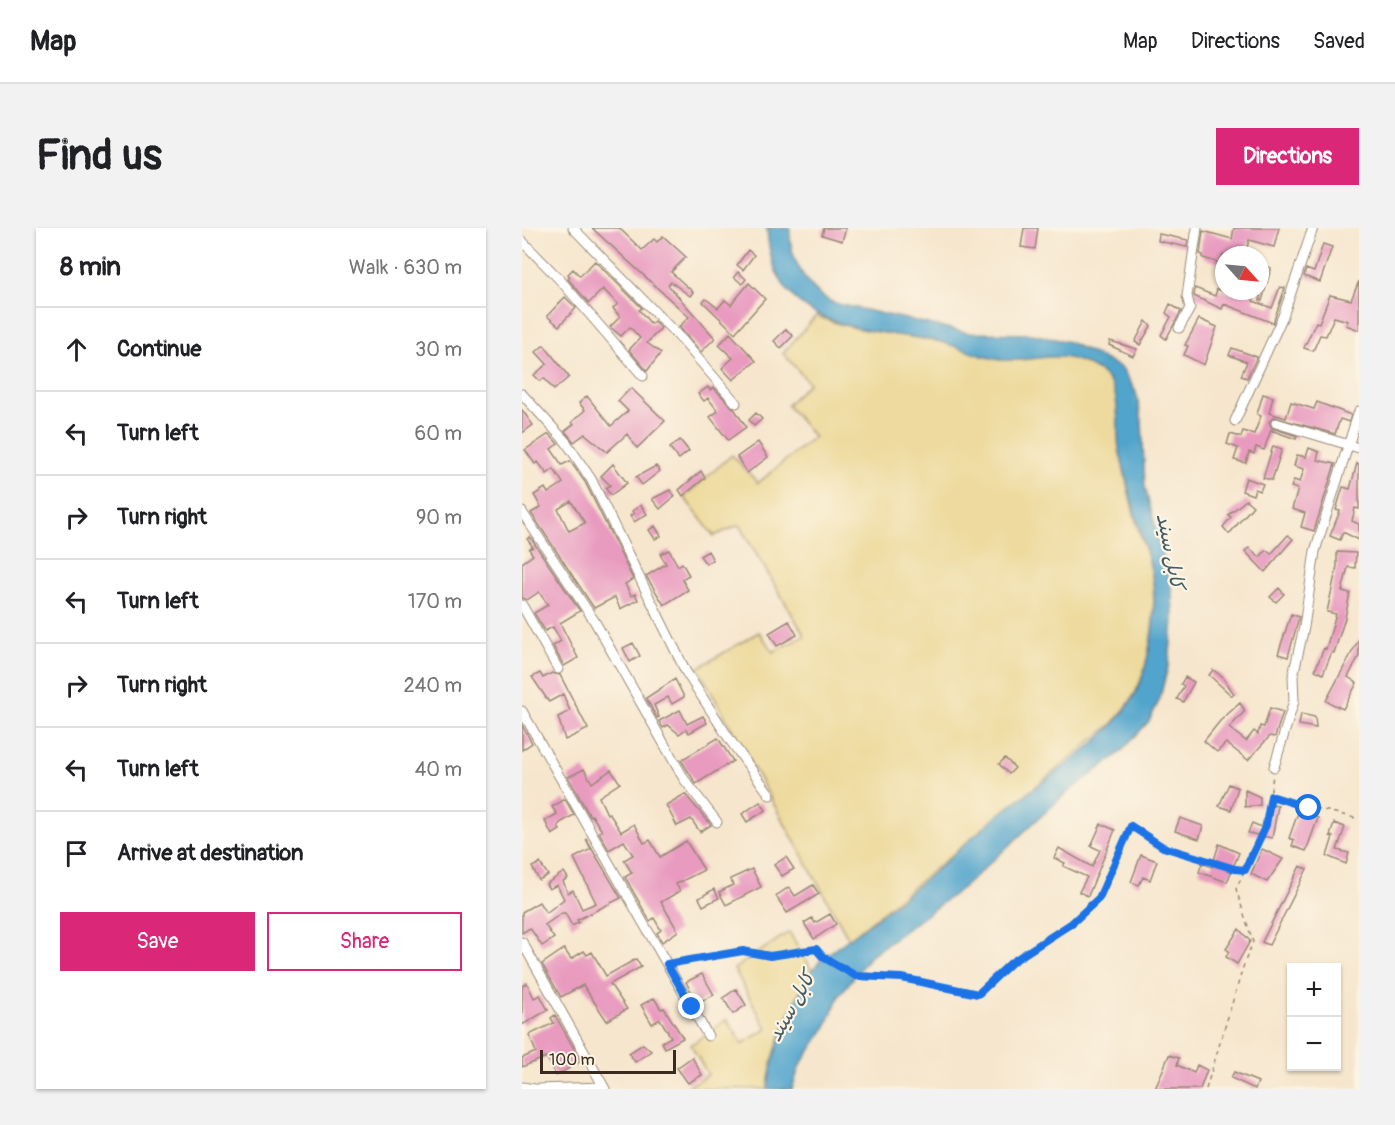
<!DOCTYPE html>
<meta charset="utf-8">
<style>
:root{--surface:#fff;--page:#f2f2f2;--text:#202124;--muted:#757577;--line:#e0e0e0;--accent:#db2777}
body{margin:0;font-family:Pangolin,"Playpen Sans Arabic",sans-serif;background:var(--page);color:var(--text)}
.controls{position:absolute;right:18px;bottom:18px;display:grid;overflow:hidden;border-radius:0px;box-shadow:0 2px 4px #0004}
.controls button{width:54px;height:54px;display:grid;place-items:center;padding:0;border:0;border-bottom:2px solid var(--line);background:var(--surface);color:var(--text);font:30px sans-serif}
.compass{position:absolute;left:693px;top:18px;width:54px;height:54px;border-radius:50%;background:var(--surface);box-shadow:0 2px 4px #0004;rotate:117deg}
.scale{position:absolute;left:18px;bottom:15px;width:136px;box-sizing:border-box;padding-left:6px;border:3px solid #3b2a1e;border-top:0;font-size:16px;line-height:21px;white-space:nowrap;color:#3b2a1e;-webkit-text-stroke:4px #fcf5e5;paint-order:stroke}
.stop{position:absolute;width:18px;height:18px;margin:-14px;border:4px solid #1a73e8;border-radius:50%;background:#fff}
.stop.end{background:#1a73e8;border-color:#fff;box-shadow:0 2px 6px #0008}
.list{margin:0;padding:0;list-style:none}
h2{display:flex;justify-content:space-between;align-items:center;height:78px;margin:0;padding:0 24px;font-size:26px}
h2 small{font-size:20px;font-weight:400;color:var(--muted)}
.list li{display:grid;grid-template-columns:39px 1fr auto;gap:18px;align-items:center;box-sizing:border-box;height:84px;padding:0 24px;border-top:2px solid var(--line)}
.list b{display:block;font-size:22px;white-space:nowrap}
.list em{font-size:20px;font-style:normal;color:var(--muted)}
.actions{display:flex;gap:12px;padding:18px 24px}
.actions a{flex:1;padding:14px 0;border:2px solid var(--accent);border-radius:0px;text-align:center;font-size:21px;color:var(--accent)}
.actions .main{background:var(--accent);color:#fff}
.icon{flex:none;width:33px;height:33px;fill:none;stroke:currentColor;stroke-width:2;stroke-linecap:round;stroke-linejoin:round}
.map{position:relative;flex:none;width:837px;height:861px;overflow:hidden;border-radius:0px}
header{display:flex;align-items:center;gap:36px;box-sizing:border-box;height:84px;padding:0 30px;background:var(--surface);border-bottom:2px solid var(--line)}
header strong{font-size:28px}
nav{display:flex;gap:33px;margin-inline-start:auto;font-size:21px}
.intro{display:flex;align-items:center;justify-content:space-between;box-sizing:border-box;height:144px;padding:0 36px}
h1{margin:0;font-size:42px}
.button{padding:15px 27px;border-radius:0px;background:var(--accent);color:#fff;font-size:21px;font-weight:700}
main{display:flex;gap:36px;padding:0 36px}
aside{flex:1;background:var(--surface);border-radius:0px;box-shadow:0 2px 4px #0004}
.map>svg:first-child{display:block}
.sand{fill:#eeda9e;stroke:#94825e;stroke-width:1.5}
.water{fill:#51a4cc;stroke:#466775;stroke-width:1.5}
.building{fill:#e89abf;fill-rule:evenodd}
.lines{fill:none;stroke-linecap:round;stroke-linejoin:round}
.street-casing{stroke:#988876;stroke-width:11}
.path{stroke:#988876;stroke-width:1.5;stroke-dasharray:4.5 4.5;stroke-linecap:butt}
.street{stroke:#fff;stroke-width:9}
.route{stroke:#1a73e8;stroke-width:8}
.labels{text-anchor:middle;stroke-width:4.5;stroke-linejoin:round;paint-order:stroke}
.water-label{font-size:20px;font-style:italic;fill:#445b64;stroke:#fcf5e5}
</style>
<header>
<strong>Map</strong>
<nav><a>Map</a><a>Directions</a><a>Saved</a></nav>
</header>
<div class="intro"><h1>Find us</h1><a class="button">Directions</a></div>
<main>
<aside>
<h2>8 min<small>Walk · 630 m</small></h2>
<ul class="list">
<li><svg class="icon" aria-label="ahead" viewBox="0 0 24 24"><path d="M12 20V5M6 11l6-6 6 6"/></svg><div><b>Continue</b></div><em>30 m</em></li>
<li><svg class="icon" aria-label="left" viewBox="0 0 24 24"><path d="M17 20v-9H6M10 6l-5 5 5 5"/></svg><div><b>Turn left</b></div><em>60 m</em></li>
<li><svg class="icon" aria-label="right" viewBox="0 0 24 24"><path d="M7 20v-9h11M14 6l5 5-5 5"/></svg><div><b>Turn right</b></div><em>90 m</em></li>
<li><svg class="icon" aria-label="left" viewBox="0 0 24 24"><path d="M17 20v-9H6M10 6l-5 5 5 5"/></svg><div><b>Turn left</b></div><em>170 m</em></li>
<li><svg class="icon" aria-label="right" viewBox="0 0 24 24"><path d="M7 20v-9h11M14 6l5 5-5 5"/></svg><div><b>Turn right</b></div><em>240 m</em></li>
<li><svg class="icon" aria-label="left" viewBox="0 0 24 24"><path d="M17 20v-9H6M10 6l-5 5 5 5"/></svg><div><b>Turn left</b></div><em>40 m</em></li>
<li><svg class="icon" aria-label="arrive" viewBox="0 0 24 24"><path d="M6 21V4h12l-3 4 3 4H6"/></svg><div><b>Arrive at destination</b></div></li>
</ul>
<div class="actions"><a class="main">Save</a><a>Share</a></div>
</aside>
<div class="map">
<svg width="837" height="861" viewBox="0 0 837 861">
<rect width="100%" height="100%" fill="#fcf5e5"/>
<filter id="ink" filterUnits="userSpaceOnUse"><feTurbulence type="fractalNoise" baseFrequency=".0167" numOctaves="2"/><feDisplacementMap in="SourceGraphic" scale="12" xChannelSelector="R" yChannelSelector="G"/><feConvolveMatrix kernelMatrix="1 2 1 2 8 2 1 2 1" color-interpolation-filters="sRGB"/></filter>
<filter id="wash" filterUnits="userSpaceOnUse"><feTurbulence type="fractalNoise" baseFrequency=".008" numOctaves="4" result="noise"/><feDisplacementMap in="SourceGraphic" scale="24" xChannelSelector="R" yChannelSelector="G"/><feGaussianBlur stdDeviation="1.35" result="paint"/><feColorMatrix in="noise" values="0 0 0 0 0 0 0 0 0 0 0 0 0 0 0 0 0 1.4 0 .05"/><feComposite in="paint" operator="in"/></filter>
<g filter="url(#wash)">
<rect width="100%" height="100%" fill="#f6e6cd"/>
<path class="sand" d="M294 88C335 105 376 105 419 114 439 119 459 130 480 132 520 135 537 117 577 143 604 160 592 196 598 223 603 248 608 273 615 298 619 311 625 324 628 337 636 369 630 424 618 454 612 470 602 482 591 495L327 711 176 440 237 404 251 424 283 408 217 297 192 308 162 269 210 227 236 255 292 209 265 177 287 155 261 125Z
M267 704 290 742C272 779 248 819 246 861H162L186 847 169 817 205 791 220 816 245 801 212 741Z"/>
<path class="water" d="M245 0H268C266 30 286 63 312 75L447 105 510 106 547 114 600 140 614 164 620 193 623 259 650 363 651 392 647 435 637 473 627 493 598 525 541 568 443 658 348 728 317 768 303 801 278 837 270 861H246C248 828 278 749 303 728 340 702 377 673 412 644 435 624 457 602 481 583 524 549 603 505 620 450 630 417 637 371 628 337 621 309 611 283 605 254 603 243 599 232 597 221 593 194 603 158 575 142 535 118 521 134 481 132 458 130 437 118 415 113 339 100 249 102 245 0Z"/>
<g id="blocks">
<path class="building" d="M70 0H97L120 22 132 11 135 14 141 8 164 29 149 44 171 64 168 68 149 54 146 57 193 110 179 124 157 99 167 89Z
M302 0H324L320 13 300 7Z
M502 0H516L513 21 499 19Z
M712 0H757L752 19 727 12 723 27H701L698 35 681 30V27L678 26 681 3 710 11Z
M637 6 666 12 665 19 636 13Z
M801 16 810 19 798 54 782 48 784 41 792 44Z
M226 22 232 27 221 42 215 37Z
M73 33 120 80 117 82 129 96 132 93 139 100 125 115 139 125 125 143 107 122 118 110 108 99 99 108 88 99 98 89 91 80 96 76 81 61 67 75 46 51 48 49 46 46 51 41 58 48Z
M738 36 749 40 740 73H738Z
M216 44 224 51 220 56 212 49Z
M837 53V102L824 97 826 93 812 89 804 108 798 107 791 123 782 120 794 94 797 95 808 67 829 72Z
M227 55 243 71 213 105 181 74 184 71 196 80 203 72 209 77Z
M758 59 763 60 751 95 702 76 700 81 672 68 673 60 693 68 695 61 707 65 734 63 731 73 750 80Z
M43 69 54 80 37 98 25 88Z
M648 76 659 83 644 111 639 107 649 89 644 85Z
M677 91 695 99 682 137 662 127 666 118 663 117Z
M624 93 629 98 618 117 613 114Z
M264 101 271 108 259 120 252 113Z
M208 105 234 133 211 152 200 140 211 130 197 117Z
M588 113 615 121 611 128 587 117Z
M22 117 47 149 32 162 22 150 18 153 12 147 25 136 14 124Z
M710 120 735 129 725 150 719 148 725 134 707 127Z
M186 159 188 162 192 160 213 182 224 199 206 212 188 189 196 183 186 170 182 173 176 166Z
M109 160 143 193 115 220 105 206 85 224 63 206 52 214 43 203 52 196 50 194 63 182 57 175 65 168 89 198 106 183 96 173Z
M741 166 751 169 747 185 764 190 769 174 792 181 795 174 829 187 827 194 818 191 813 206 752 189 747 194 750 200 775 208 774 211 749 202 742 222 734 219 732 226 727 224 724 235 712 232 716 220 705 216 708 206 719 209 721 203 732 206 739 188 735 186Z
M0 182 11 197 0 205Z
M234 185 240 191 232 198 227 192Z
M27 206 36 216 29 221 40 237 48 233 63 254 111 351 103 356 109 368 113 366 116 372 98 381 93 369 72 380 9 285 19 279 12 267 23 260 26 265 41 255 32 241 25 246 16 234 13 236 3 222ZM49 273 63 295 47 303 36 281Z
M158 212 167 223 157 231 148 220Z
M236 214 246 229 225 245 215 229Z
M751 218 760 221 750 252 741 250Z
M787 220 797 224 795 232 813 236 792 303 779 299 783 285 770 281 776 261 769 259 772 252 778 254 782 241 772 238 775 227 784 229Z
M835 235 837 236V281L833 280 830 293 837 296V312L821 304 818 312 808 308 818 283 814 282 821 259 828 261Z
M91 236 105 255 89 267 83 260 88 257 79 248Z
M134 238 138 243 120 257 114 249Z
M179 243 183 250 161 268 157 262Z
M724 250 741 256 738 263 733 261 731 267 720 263Z
M148 262 153 268 138 281 130 271Z
M724 272 731 278 707 306 701 299 709 289 706 287Z
M119 277 125 286 112 294 108 288 112 285 110 283Z
M133 298 139 308 133 311 127 302Z
M766 307 771 311 743 344 723 323 727 320 738 329 744 322 749 326Z
M8 309 58 383 38 395 56 430 42 438 31 418 39 413 31 399 23 403 12 385 26 377 17 364 5 372 0 370V335L11 327 7 321 11 319 5 311Z
M147 322 156 338 160 335 167 347 160 351 166 362 142 377 124 348 144 336 138 326Z
M186 323 191 332 184 336 178 328Z
M815 324 834 325 833 340 826 339 820 363 828 365 823 390 812 425 810 424 801 446 793 442 802 420 804 421 814 386 805 384 815 338Z
M757 360 762 366 754 374 748 369Z
M769 386 777 389 766 429 756 426Z
M267 393 275 407 255 418 247 405Z
M837 411V428L826 449 835 455 821 481 804 473Z
M111 415 118 428 108 434 101 420Z
M691 442 700 448 712 466 710 468 687 447Z
M18 445 21 450 30 445 38 447 66 501 43 512 36 489 48 483 41 466 27 474 10 449Z
M663 449 672 454 661 474 655 471 662 458 659 456Z
M153 451 162 469 150 476 146 469 132 477 137 489 135 490 124 470Z
M718 475 723 483 707 500 724 513 732 503 736 506 738 498 742 499 748 480 761 484 753 509 748 508 726 532 704 515 695 524 682 513 698 493Z
M158 482 165 496 181 488 185 495 167 505 164 501 157 506 146 497 141 500 137 493Z
M779 486 793 489 794 500 777 497Z
M0 497 10 515 0 522Z
M196 510 211 533 174 556 159 532Z
M483 530 493 540 487 546 477 536Z
M62 541 70 555 89 542 98 555 77 569 85 586 87 585 99 604 112 596 122 615 128 612 138 629 164 613 182 642 154 656 158 663 139 674 156 703 140 714 135 705 139 702 132 690 128 693 103 649 110 645 102 632 111 627 102 613 87 622 77 604 80 603 70 587 68 588 46 549Z
M707 556 716 560 709 582 697 578Z
M723 562 738 569V577L723 579Z
M163 566 189 597 178 604 169 591 155 598 144 577Z
M43 571 52 587 38 595 36 598 38 602 30 607 23 593 35 586 30 579Z
M238 574 244 582 225 594 220 586Z
M749 577 756 578 750 610 726 605 730 595 744 601Z
M777 582 796 590 784 623 770 618 772 612 767 610Z
M658 590 681 598 677 611 653 603Z
M812 595 823 599 815 622 827 625 824 636 805 628 811 609 808 608Z
M579 596 593 602 566 668 557 664 565 649 541 638 543 635 532 630 537 620 570 639 578 622 569 618Z
M64 611 99 670 55 692 57 694 50 698 43 685H40L23 697 32 710 20 718 8 700 0 705V684L17 674 24 685 42 671 35 657 27 661 24 656 42 644 46 650 41 653 46 665 51 662 60 681 74 675 52 630 69 621Z
M697 616 717 625 705 654 677 644 680 635 690 639Z
M740 621 761 631 745 654 729 646Z
M619 627 635 633 628 652 621 649 617 657 609 654Z
M264 629 272 641 260 648 252 637Z
M18 635 26 647 17 652 10 639Z
M778 638 785 641 747 717 740 714Z
M230 641 239 659 204 677 197 664 211 657 208 651Z
M291 657 297 666 265 685 254 668 267 659 273 668Z
M192 661 197 670 181 678 177 670Z
M308 686 314 696 292 711 282 695 290 690 293 695Z
M717 701 728 713 715 736 704 729 707 723 704 721Z
M42 721 49 731 62 723 65 727 70 724 84 748 114 731 119 739 88 756 105 781 85 793 61 757 39 769 20 736Z
M180 746 192 767 175 775 164 754Z
M5 755 12 770 18 767 26 782 0 797V758Z
M214 761 224 777 211 786 201 770Z
M132 770 139 781 142 780 161 810 143 820 140 814 149 809 138 791 130 796 119 777Z
M33 787 59 833 34 848 25 829 0 839V830L14 824 7 807 32 795 29 790Z
M121 816 129 823 113 834 107 825Z
M647 827 657 830 655 837 672 845 675 837 685 842 678 861H633Z
M170 829 180 847 166 855 155 840Z
M712 844 736 854 733 861 709 850Z"/>
</g>
</g>
<g filter="url(#ink)">
<use href="#blocks" fill-opacity="0" stroke="#988876" stroke-width="1.5"/>
<g class="lines">
<defs>
<path id="street" d="M51 0 161 113 214 175
M0 13 39 53 121 148
M657 100 668 80 665 68 675 0
M0 166 44 214 69 251 164 444 208 512 248 567
M713 193 761 88 791 0
M754 195 837 220
M0 284 73 394 162 551 195 594
M0 377 36 441
M0 483 186 808
M752 539 772 473 771 448 782 399 793 323 837 183
M0 714 83 861
M0 859 13 861
M15 861 82 859"/>
</defs>
<use href="#street" class="street-casing"/>
<path class="path" d="M750 569 837 591
M155 734 221 723 248 728 294 721 301 729 334 748 380 750 456 766 491 734 551 695 577 670 609 598 641 619 713 641 723 642
M684 861 723 733 731 714 714 661 744 597 751 547"/>
<use href="#street" class="street"/>
</g>
</g>
<g class="lines" filter="url(#ink)">
<path class="route" d="M170 779 145 736 221 723 248 728 294 721 301 729 334 748 380 750 456 766 490 734 550 695 577 670 609 598 641 619 713 641 723 642 744 597 749 568 787 580"/>
</g>
<g class="labels">
<g class="water-label">
<text transform="translate(649 323) rotate(79)" y="7">کابل سيند</text>
<text transform="translate(269 778) rotate(-61)" y="7">کابل سيند</text>
</g>
</g>
</svg>
<div class="controls">
<button>+</button>
<button>−</button>
</div>
<svg class="compass" viewBox="-18 -18 36 36"><path d="M0-13l5 13h-10z" fill="#e53935"/><path d="M0 13l5-13h-10z" fill="#757577"/></svg>
<div class="scale">100 m</div>
<div class="stop" style="left:787px;top:580px"></div>
<div class="stop end" style="left:170px;top:779px"></div>
</div>
</main>
